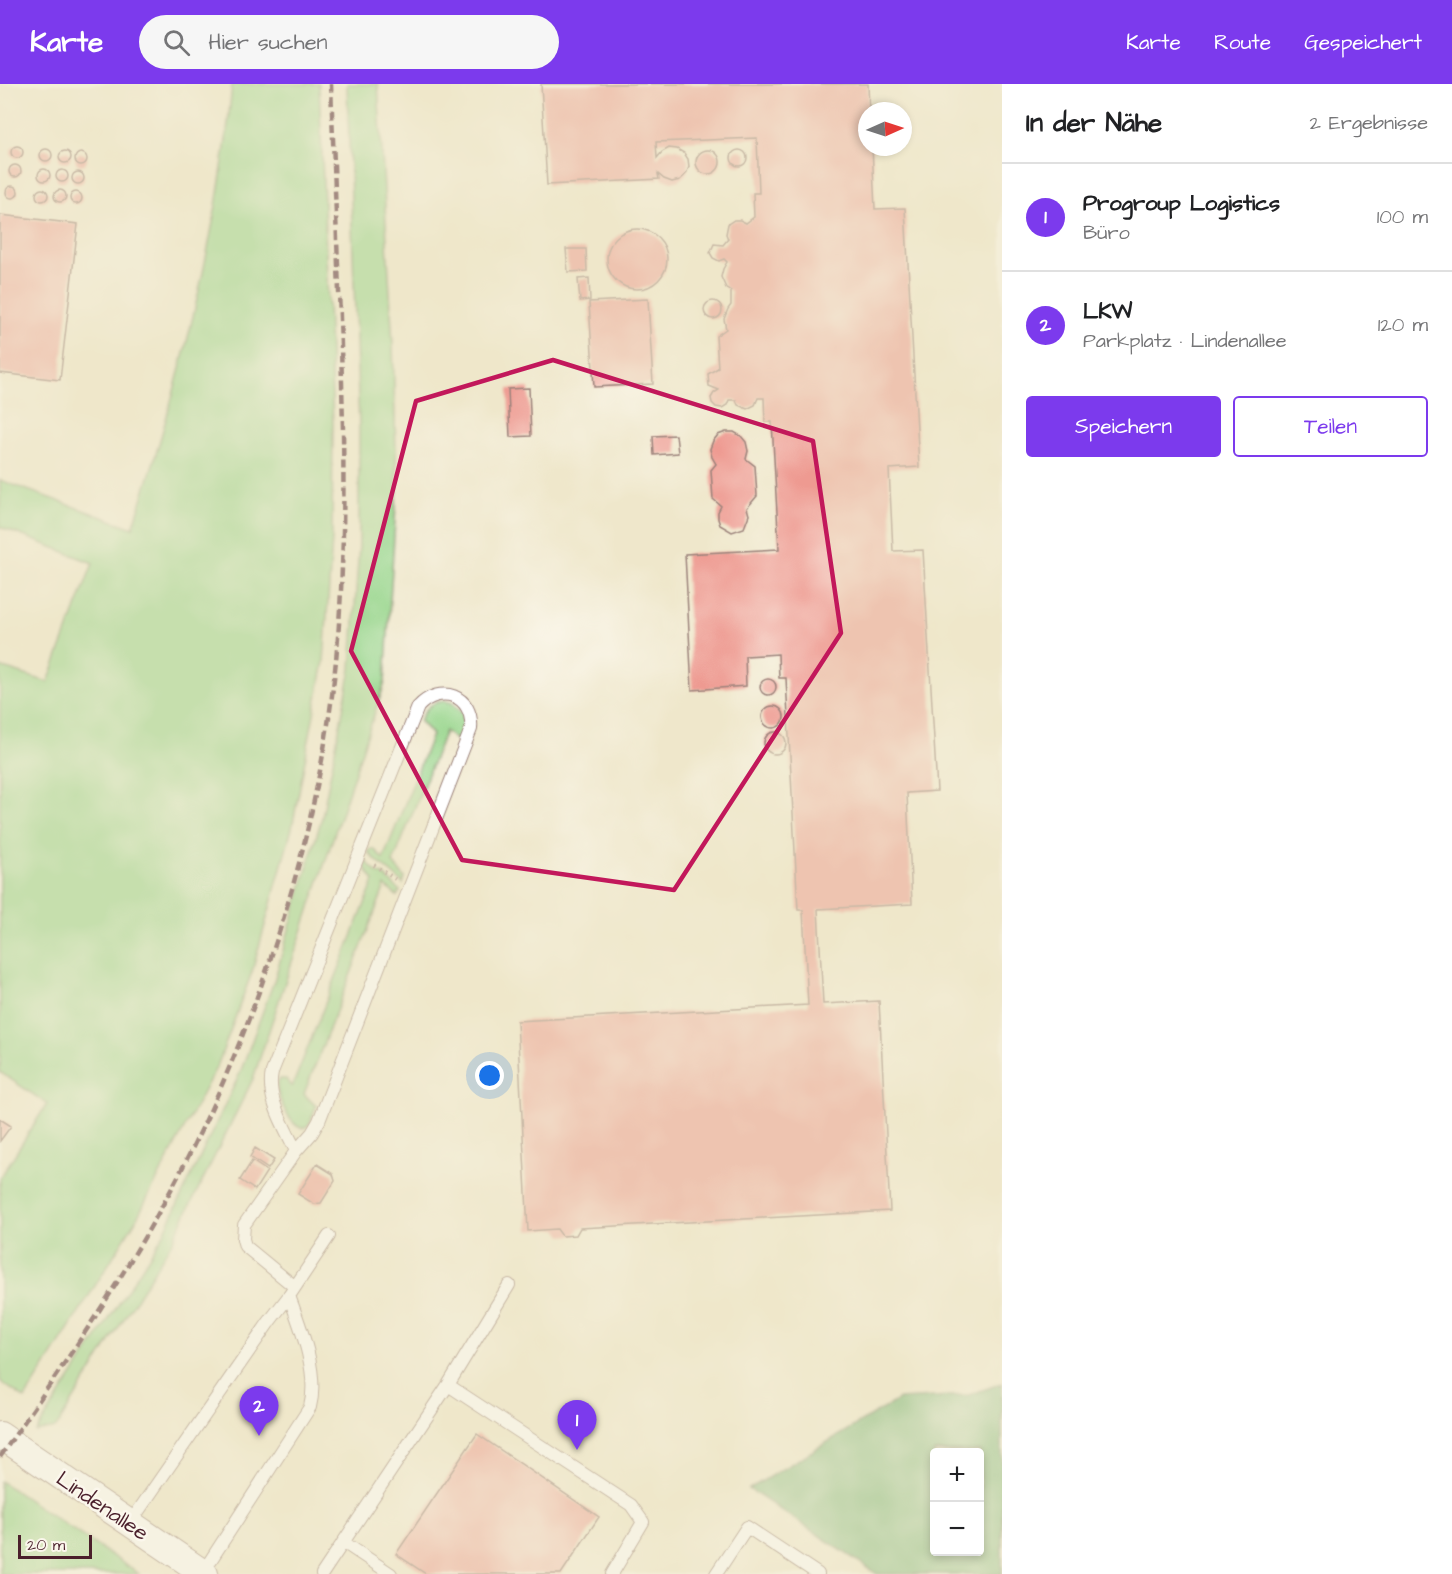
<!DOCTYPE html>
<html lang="de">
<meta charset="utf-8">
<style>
:root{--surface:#fff;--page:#f6f6f6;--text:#202124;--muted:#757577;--line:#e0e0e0;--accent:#7c3aed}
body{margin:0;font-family:"Architects Daughter",sans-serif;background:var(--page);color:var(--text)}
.controls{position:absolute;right:18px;bottom:18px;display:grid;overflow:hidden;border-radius:6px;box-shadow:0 3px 9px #0003}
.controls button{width:54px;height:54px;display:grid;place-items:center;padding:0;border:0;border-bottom:2px solid var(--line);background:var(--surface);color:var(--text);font:30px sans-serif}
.compass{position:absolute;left:858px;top:18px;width:54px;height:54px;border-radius:50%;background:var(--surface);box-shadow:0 3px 9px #0003;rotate:87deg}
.scale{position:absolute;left:18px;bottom:15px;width:74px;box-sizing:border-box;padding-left:6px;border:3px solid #4a1f2b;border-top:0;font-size:16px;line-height:21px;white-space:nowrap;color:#4a1f2b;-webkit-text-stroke:4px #fbf7ec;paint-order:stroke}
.you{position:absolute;left:490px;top:992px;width:21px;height:21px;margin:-15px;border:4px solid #fff;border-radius:50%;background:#1a73e8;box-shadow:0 0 0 9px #1a73e833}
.badge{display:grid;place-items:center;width:39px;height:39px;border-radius:50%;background:var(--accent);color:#fff;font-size:20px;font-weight:700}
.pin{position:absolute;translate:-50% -50px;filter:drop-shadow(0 2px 3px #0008)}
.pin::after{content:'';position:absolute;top:32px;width:21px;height:18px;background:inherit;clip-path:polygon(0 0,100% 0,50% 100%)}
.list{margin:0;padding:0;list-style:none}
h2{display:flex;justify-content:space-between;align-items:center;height:78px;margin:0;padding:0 24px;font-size:26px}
h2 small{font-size:20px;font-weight:400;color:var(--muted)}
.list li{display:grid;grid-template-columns:39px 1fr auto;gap:18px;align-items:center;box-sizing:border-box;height:108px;padding:0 24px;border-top:2px solid var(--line)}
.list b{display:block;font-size:22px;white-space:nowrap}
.list p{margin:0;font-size:20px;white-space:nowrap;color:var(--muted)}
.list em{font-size:20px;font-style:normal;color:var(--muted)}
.actions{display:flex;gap:12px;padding:18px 24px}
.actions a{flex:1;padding:14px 0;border:2px solid var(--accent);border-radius:6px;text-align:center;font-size:21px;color:var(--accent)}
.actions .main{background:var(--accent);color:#fff}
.icon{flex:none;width:33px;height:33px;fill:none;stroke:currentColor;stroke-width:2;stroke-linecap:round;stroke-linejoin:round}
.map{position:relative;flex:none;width:1002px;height:1490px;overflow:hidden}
header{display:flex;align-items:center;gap:36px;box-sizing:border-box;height:84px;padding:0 30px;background:var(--accent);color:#fff}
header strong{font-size:28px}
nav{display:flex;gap:33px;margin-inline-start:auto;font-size:21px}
.search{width:420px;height:54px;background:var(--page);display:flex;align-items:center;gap:15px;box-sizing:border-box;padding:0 21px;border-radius:33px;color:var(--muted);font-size:22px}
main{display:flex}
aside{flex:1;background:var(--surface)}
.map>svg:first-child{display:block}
.green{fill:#95d58b;stroke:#707a5b;stroke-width:1.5}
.forest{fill:#78b677;stroke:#616a51;stroke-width:1.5;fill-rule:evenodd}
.building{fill:#ee9a91}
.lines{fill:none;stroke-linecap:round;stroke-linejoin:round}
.service-casing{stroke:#9c837b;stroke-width:14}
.minor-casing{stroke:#9c837b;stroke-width:28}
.path{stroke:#9c837b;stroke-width:4;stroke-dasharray:1.5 4.5;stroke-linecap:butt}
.service{stroke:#fff;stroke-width:12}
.minor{stroke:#fff;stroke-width:26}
.rail{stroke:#4a1f2b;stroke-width:4.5;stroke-dasharray:9 4.5;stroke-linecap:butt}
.marked{fill:none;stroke:#c2185b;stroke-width:4.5;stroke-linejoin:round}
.labels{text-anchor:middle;stroke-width:5;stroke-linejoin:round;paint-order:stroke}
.street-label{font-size:22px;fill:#4a1f2b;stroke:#fbf7ec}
</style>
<header>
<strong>Karte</strong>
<div class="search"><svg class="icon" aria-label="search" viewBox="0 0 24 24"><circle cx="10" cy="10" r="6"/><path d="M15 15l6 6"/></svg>Hier suchen</div>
<nav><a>Karte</a><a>Route</a><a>Gespeichert</a></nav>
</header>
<main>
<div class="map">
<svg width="1002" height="1490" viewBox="0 0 1002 1490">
<rect width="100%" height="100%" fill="#fbf7ec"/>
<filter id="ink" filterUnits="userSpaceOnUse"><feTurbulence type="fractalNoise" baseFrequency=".0167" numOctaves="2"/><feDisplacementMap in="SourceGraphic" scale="12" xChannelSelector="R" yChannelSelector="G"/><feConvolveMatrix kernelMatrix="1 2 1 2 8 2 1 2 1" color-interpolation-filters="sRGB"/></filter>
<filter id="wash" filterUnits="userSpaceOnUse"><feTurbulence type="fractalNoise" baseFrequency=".008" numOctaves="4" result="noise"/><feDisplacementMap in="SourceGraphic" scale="24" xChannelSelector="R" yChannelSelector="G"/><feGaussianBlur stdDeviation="1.35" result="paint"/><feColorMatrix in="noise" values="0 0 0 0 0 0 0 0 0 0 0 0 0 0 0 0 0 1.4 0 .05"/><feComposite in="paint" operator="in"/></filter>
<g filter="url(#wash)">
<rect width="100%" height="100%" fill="#efe7cb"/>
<path class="green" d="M232 0H319L333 340 332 455 324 578 292 744 252 888 218 980 136 1136 25 1315 0 1297V1094L47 1020 0 988V583L48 598 93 479 0 443V396L133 444C179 301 219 150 232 0Z
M347 0H378L393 261 397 404 385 598 253 995 172 1158 56 1344 36 1348 163 1151 240 989 274 897 322 733 351 585 359 461V342Z
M445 617 452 619 463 630 464 645 459 655 456 656 445 647 393 779 405 794 403 800C391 787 379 781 368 768L371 765H374L383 775 432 651 420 637C425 624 431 618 445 617Z
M365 776 376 788 385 792 400 807 397 812 385 802 304 1010 316 1022C314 1027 312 1035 309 1040 296 1057 277 1013 277 1004 277 999 278 999 280 995H286L292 1003 374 797 365 784Z
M0 1397 139 1490H0Z"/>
<path class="forest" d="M1002 1299V1490H877L749 1405 899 1315 969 1311ZM934 1368H980V1468H934Z"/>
<g id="blocks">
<path class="building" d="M541 0H868L869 27H867V63H872L875 125 905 124 919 383 889 385 893 467 923 466 937 707 907 709 912 820 818 825 823 920 879 917 890 1127 580 1144 576 1151 562 1152 557 1145 528 1147 517 937 808 921 803 826H798L786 594H779L778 570 745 572 746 602 692 606 685 470 779 465 772 338H765L764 314H758L755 321 747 325 738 321 736 316H729L727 321 722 324 716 323 712 319 711 314 714 309 719 306 709 302 708 290 718 284 716 252 726 245 724 235 728 225 731 221V207L726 204 721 193 723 185 727 178 724 175 719 177 713 174 710 169 714 160 723 161 728 155 726 150 728 140 734 136H740L746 139 754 133 753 109H759L757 54 656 58 657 74 662 68 669 64 677 65 684 69 688 75 689 83 686 90 680 96 672 98 664 95 658 90 659 95 547 101Z
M11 68a6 6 0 1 1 12 0a6 6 0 1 1-12 0Z
M40 71a6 6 0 1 1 12 0a6 6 0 1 1-12 0Z
M731 74a8 8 0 1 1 16 0a8 8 0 1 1-16 0Z
M696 78a12 12 0 1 1 24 0a12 12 0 1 1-24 0Z
M59 73a6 6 0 1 1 12 0a6 6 0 1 1-12 0Z
M75 75a6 6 0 1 1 12 0a6 6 0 1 1-12 0Z
M9 87a6 6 0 1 1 12 0a6 6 0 1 1-12 0Z
M38 91a6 6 0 1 1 12 0a6 6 0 1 1-12 0Z
M56 92a6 6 0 1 1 12 0a6 6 0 1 1-12 0Z
M72 94a6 6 0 1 1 12 0a6 6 0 1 1-12 0Z
M6 108a6 6 0 1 1 12 0a6 6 0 1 1-12 0Z
M36 111a6 6 0 1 1 12 0a6 6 0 1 1-12 0Z
M54 112a6 6 0 1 1 12 0a6 6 0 1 1-12 0Z
M70 114a6 6 0 1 1 12 0a6 6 0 1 1-12 0Z
M0 131 78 140 60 296 0 289Z
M607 175a30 30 0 1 1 60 0a30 30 0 1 1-60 0Z
M566 165H586L587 187 568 188Z
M589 194 590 216 580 217 578 195Z
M648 215 653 300 594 303 589 218Z
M704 226a9 9 0 1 1 18 0a9 9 0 1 1-18 0Z
M529 304 531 352 510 353 508 305Z
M726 348H734L741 352 746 358 748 367 746 375 755 382 757 412 747 424 749 431 744 444 732 448 720 441 718 435V428L721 422 713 415 711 386 716 380 712 373 710 365 713 357 718 351Z
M676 351 678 369 654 371 653 352Z
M760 603a8 8 0 1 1 16 0a8 8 0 1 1-16 0Z
M762 633a11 11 0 1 1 22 0a11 11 0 1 1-22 0Z
M764 659a11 11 0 1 1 22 0a11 11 0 1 1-22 0Z
M0 1035 11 1042 0 1057Z
M255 1064 274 1076 268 1085 250 1073Z
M252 1077 267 1087 255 1106 240 1096Z
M317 1080 333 1090 335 1097 321 1119 314 1120 298 1110Z
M477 1350 599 1433 561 1490H426L396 1470Z"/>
</g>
</g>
<g filter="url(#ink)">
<use href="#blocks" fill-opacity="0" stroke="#9c837b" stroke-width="1.5"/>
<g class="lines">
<defs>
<path id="service" d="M295 1203 245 1162 243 1155 244 1141 296 1067 312 1049 319 1037 471 645C474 611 440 599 418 623L272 988C266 1015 285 1043 296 1067
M448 1301 631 1421 643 1438 612 1490
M130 1439 269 1238 289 1212
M343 1458 391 1490
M203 1488 310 1323C319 1289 301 1244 289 1212L329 1152
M322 1490 448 1301 509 1201
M716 1490 747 1443 818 1490"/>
<path id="minor" d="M0 1351 205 1490"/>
</defs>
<use href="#service" class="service-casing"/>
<use href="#minor" class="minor-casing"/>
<path class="path" d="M374 781 395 795"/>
<use href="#service" class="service"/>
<use href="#minor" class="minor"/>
<path class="rail" d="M0 1373C51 1299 103 1225 148 1147 246 978 317 771 336 576 346 471 344 367 341 262 338 175 334 87 331 0"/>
</g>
</g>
<path d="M0 0H1002V1490H0ZM553 276 813 357 841 549 674 806 462 776 351 567 416 317Z" fill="#efe7cb" fill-opacity=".55" fill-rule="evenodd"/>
<path class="marked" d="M553 276 813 357 841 549 674 806 462 776 351 567 416 317Z"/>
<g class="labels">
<g class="street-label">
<text transform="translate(103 1421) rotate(34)" y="8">Lindenallee</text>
</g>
</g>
</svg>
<div class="controls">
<button>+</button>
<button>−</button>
</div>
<svg class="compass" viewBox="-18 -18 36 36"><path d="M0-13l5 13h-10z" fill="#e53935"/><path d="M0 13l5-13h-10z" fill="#757577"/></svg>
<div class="scale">20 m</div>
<div class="you"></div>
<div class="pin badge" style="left:577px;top:1366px">1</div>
<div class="pin badge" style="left:259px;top:1352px">2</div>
</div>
<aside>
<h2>In der Nähe<small>2 Ergebnisse</small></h2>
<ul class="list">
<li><span class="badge">1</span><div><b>Progroup Logistics</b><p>Büro</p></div><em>100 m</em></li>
<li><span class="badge">2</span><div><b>LKW</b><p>Parkplatz · Lindenallee</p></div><em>120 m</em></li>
</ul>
<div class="actions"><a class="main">Speichern</a><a>Teilen</a></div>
</aside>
</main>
